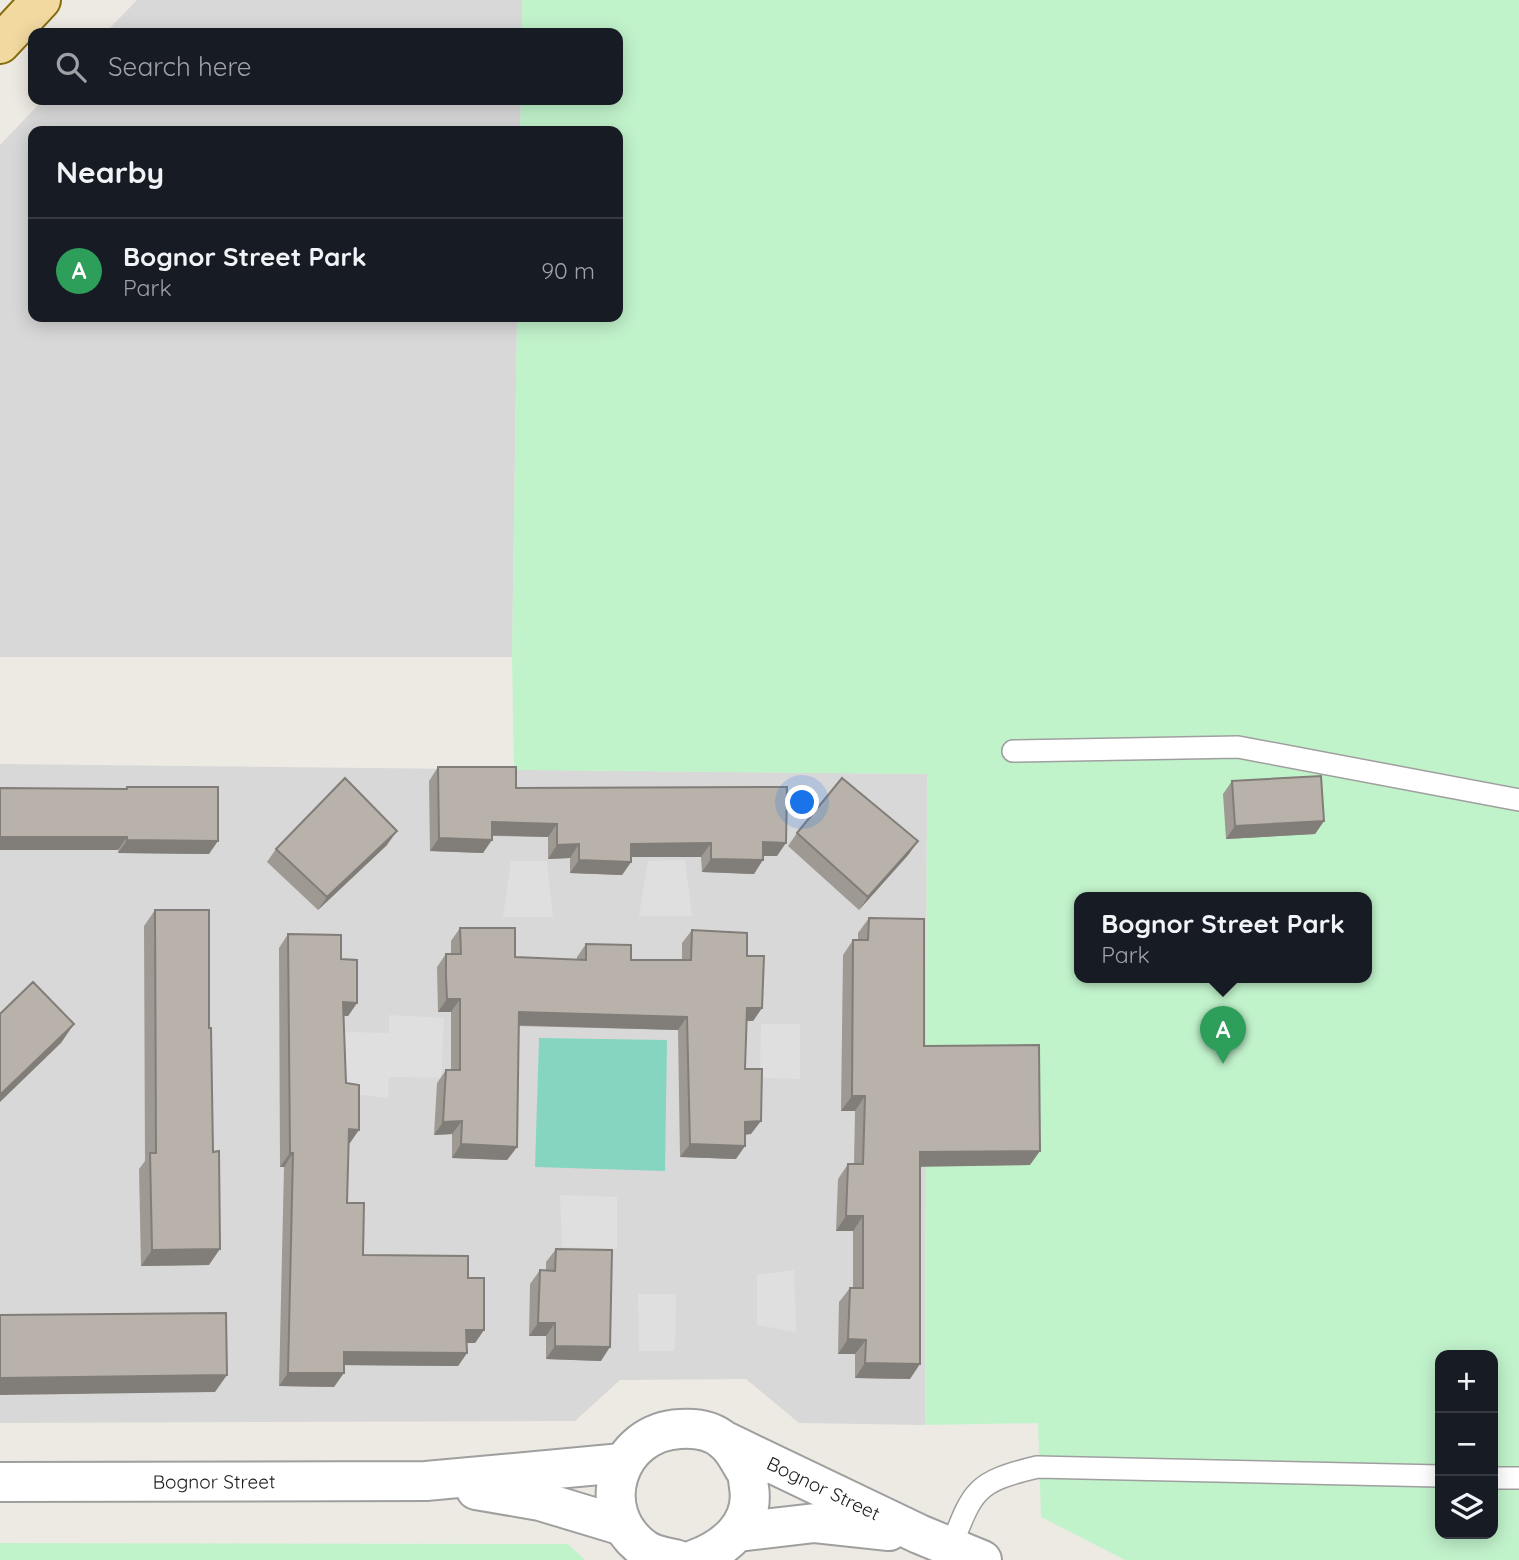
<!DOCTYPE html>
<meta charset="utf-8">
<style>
:root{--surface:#171b24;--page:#242831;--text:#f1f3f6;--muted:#9ea1a6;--line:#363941;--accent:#7c3aed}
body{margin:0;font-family:Quicksand,sans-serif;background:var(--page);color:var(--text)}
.controls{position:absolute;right:21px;bottom:21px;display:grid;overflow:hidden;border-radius:14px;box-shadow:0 4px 18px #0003}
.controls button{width:63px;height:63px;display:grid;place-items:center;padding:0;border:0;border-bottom:2px solid var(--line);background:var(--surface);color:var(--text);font:35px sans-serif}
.you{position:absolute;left:803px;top:803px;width:24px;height:24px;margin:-18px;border:5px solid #fff;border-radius:50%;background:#1a73e8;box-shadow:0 0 0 10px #1a73e833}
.badge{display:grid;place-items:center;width:46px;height:46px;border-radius:50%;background:var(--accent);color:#fff;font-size:23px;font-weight:700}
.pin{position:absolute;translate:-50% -58px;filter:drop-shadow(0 2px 4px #0008)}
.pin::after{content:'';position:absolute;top:37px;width:24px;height:21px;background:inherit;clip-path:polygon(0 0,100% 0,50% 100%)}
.popup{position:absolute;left:1074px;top:892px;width:298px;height:91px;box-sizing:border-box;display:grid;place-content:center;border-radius:14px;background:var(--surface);filter:drop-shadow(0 2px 5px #0005);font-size:23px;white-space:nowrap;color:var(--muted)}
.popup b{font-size:26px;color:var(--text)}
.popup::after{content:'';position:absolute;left:50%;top:100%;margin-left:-14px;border:14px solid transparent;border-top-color:var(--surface)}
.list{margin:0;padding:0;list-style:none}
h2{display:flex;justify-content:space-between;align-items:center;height:91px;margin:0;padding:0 28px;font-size:30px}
h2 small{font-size:23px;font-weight:400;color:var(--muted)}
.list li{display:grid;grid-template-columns:46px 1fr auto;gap:21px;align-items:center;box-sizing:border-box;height:105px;padding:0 28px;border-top:2px solid var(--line)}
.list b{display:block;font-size:26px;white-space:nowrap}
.list p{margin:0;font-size:23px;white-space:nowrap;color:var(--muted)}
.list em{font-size:23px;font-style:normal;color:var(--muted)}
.icon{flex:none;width:38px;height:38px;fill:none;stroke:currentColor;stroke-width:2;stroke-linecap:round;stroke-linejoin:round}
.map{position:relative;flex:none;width:1519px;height:1560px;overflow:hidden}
.search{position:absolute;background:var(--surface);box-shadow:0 4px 18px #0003;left:28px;top:28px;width:595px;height:77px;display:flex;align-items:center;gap:18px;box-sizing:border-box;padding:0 24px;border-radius:14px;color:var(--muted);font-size:26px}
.panel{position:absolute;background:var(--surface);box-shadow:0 4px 18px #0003;left:28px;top:126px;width:595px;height:196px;border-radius:14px}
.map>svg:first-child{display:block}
.residential{fill:#d9d8d8}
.park{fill:#c1f3cb;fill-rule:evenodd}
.pitch{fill:#86d5c0}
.parking{fill:#dfdfdf}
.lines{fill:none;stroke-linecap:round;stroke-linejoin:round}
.service-casing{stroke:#9f9f9f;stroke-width:24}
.tertiary-casing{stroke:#9f9f9f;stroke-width:42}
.primary-casing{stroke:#856c0d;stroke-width:42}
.service{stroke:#fff;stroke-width:21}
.tertiary{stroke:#fff;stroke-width:38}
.primary{stroke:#f2d9a0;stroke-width:38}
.wall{fill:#9e9993}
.shaded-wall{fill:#817d78}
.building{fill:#b8b2ab;stroke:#817d78;stroke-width:2}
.labels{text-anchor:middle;stroke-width:5;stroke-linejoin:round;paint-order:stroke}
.street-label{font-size:19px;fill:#1b1b1b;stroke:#fff}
</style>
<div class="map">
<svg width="1519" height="1560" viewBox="0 0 1519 1560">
<rect width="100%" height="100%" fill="#eceae2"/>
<path class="residential" d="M137 0H522V33H105Z
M43 100H521L520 131H33V317H517L512 657H0V145Z
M0 764 927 774 925 1425 799 1423 746 1379 620 1380 575 1421 0 1423Z"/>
<path class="park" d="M522 0H1519V1560H1125L1041 1517 1038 1423 925 1425 927 774 514 770 512 657 517 317H618V131H520L521 100H618V33H522ZM1080 898H1366V978H1080ZM1440 1355H1493V1534H1440Z
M0 1543 568 1544 585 1560H0Z"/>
<path class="pitch" d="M539 1038 667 1040 665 1171 535 1167Z"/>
<path class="parking" d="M685 860 692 916H639L648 861Z
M511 861H547L553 917H503Z
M389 1015 444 1018 441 1078 389 1077 388 1098 346 1093 345 1032 389 1033Z
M761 1024H800V1079L760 1078Z
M560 1195 617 1197V1249L562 1247Z
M794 1270 796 1332 757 1325V1275Z
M638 1294H676L675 1351H639Z"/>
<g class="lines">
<defs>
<path id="service" d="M1013 751 1238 747 1519 800
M1493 1478H1519
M951 1547C973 1490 975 1482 1037 1467L1440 1476"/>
<g id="tertiary">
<path id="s1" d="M727 1442 919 1534 982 1560"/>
<path id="s2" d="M0 1482 426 1481 622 1463"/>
<path d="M476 1490 540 1501 623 1526"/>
<path d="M738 1532 815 1523 889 1531"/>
<path d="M678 1560C666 1557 653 1556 643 1548 592 1510 617 1432 680 1429 695 1428 712 1430 724 1441 732 1447 738 1458 743 1467 748 1473 748 1479 749 1487 755 1524 725 1549 693 1560"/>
</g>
<path id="primary" d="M0 44 41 0"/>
</defs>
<use href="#service" class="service-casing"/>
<use href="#tertiary" class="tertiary-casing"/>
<use href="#primary" class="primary-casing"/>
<use href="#service" class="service"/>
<use href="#tertiary" class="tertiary"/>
<use href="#primary" class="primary"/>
</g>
<path class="wall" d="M438 767 516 788 777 856H763L754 874 702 872 701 857H631V862L622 875 570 873V858L548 859V837L492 836 483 853 430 851 429 781Z
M1232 781 1324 821 1315 834 1226 839 1223 794Z
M127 787 209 854 118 853 126 789Z
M797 833 909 854 859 910 788 846Z
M387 845 318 910 267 862 276 849Z
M155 910 209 1028V1265L141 1266 139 1169 145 1161 144 926Z
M869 918 924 1046 1030 1165 920 1166 910 1379 855 1378V1354H838L839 1302 850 1288H853V1231H836L838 1179 848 1164H854L855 1111H841L843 955 853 940H858V933Z
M460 928 515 957 577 960V957L586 944 631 960H682V943L692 930 747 956 762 1008 753 1021H746L745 1069 751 1134 745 1135 736 1159 680 1157 678 1030 518 1026 517 1147 507 1160 452 1158V1134L434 1135 437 1083 446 1070H451V1012H438L437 967 446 954H451V941Z
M288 934 357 1003 348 1016H343L346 1083 350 1143H349L347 1203 363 1255 468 1278 484 1330 475 1343H467V1353L458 1366 344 1365 334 1387 279 1386 284 1167H280L279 948Z
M556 1249 601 1361 546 1359V1336H529L530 1284 540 1270 546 1271V1262Z"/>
<path class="shaded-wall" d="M1324 821 1315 834 1226 839 1235 826Z
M492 822 557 824 548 837 483 835Z
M397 831 387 845 318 910 327 897Z
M0 837H127L118 850H0Z
M439 838 492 840 483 853 430 851Z
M127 840 218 841 209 854 118 853Z
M918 841 909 854 859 910 868 897Z
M763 842 786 843 777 856H754Z
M711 843 701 857H622L631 844Z
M579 844 570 858 548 859 557 845Z
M711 859 763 860 754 874 702 872Z
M579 860 631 862 622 875 570 873Z
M447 999H460L451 1012H438Z
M343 1002 357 1003 348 1016H333Z
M747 1008H762L753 1021H737Z
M519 1012 687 1017 678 1030 509 1025Z
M74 1024 61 1043 0 1102V1095Z
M852 1096H865L855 1111H841Z
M462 1121 452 1134 434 1135 443 1122Z
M761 1121 751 1134 736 1135 745 1122Z
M349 1129 359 1130 350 1143H340Z
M461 1144 517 1147 507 1160 452 1158Z
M690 1144 745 1146 736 1159 680 1157Z
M1040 1151 1030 1165 910 1167 920 1152Z
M290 1153H293L284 1167H280Z
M846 1216H863L853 1231H836Z
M220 1249 209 1265 141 1266 152 1250Z
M538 1323H555L546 1336H529Z
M466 1330H484L475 1343H457Z
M848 1339 866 1340 855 1354H838Z
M555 1346 610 1347 601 1361 546 1359Z
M344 1352 467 1353 458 1366 335 1365Z
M865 1363 920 1364 910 1379 855 1378Z
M288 1373H344L334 1387 279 1386Z
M227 1375 215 1392 0 1395V1378Z"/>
<path class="building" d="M438 767H516V788L787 787 786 843 763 842V860L711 859V843L631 844V862L579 860V844L557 845V824L492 822V840L439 838Z
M1321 776 1324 821 1235 826 1232 781Z
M345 778 397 831 327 897 276 849Z
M842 778 918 841 868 897 797 833Z
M127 787H218V841L127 840V837H0V788L127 789Z
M155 910H209V1028H211L213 1152 219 1151 220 1249 152 1250 150 1153H156Z
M869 918 924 919V1046L1039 1045 1040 1151 920 1152V1364L865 1363 866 1340 848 1339 850 1288H863V1216H846L848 1164H863L865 1096H852L853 940H868Z
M460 928H515V957L586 960V944L631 945V960H691L692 930 747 933V956H764L762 1008H747L745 1069H762L761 1121 745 1122V1146L690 1144 687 1017 519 1012 517 1147 461 1144 462 1121 443 1122 446 1070H460V999H447L446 977V954H461Z
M288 934 341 935V959L357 960V1003L343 1002 346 1083 359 1085V1130L349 1129 347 1203H364L363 1255 468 1256V1278H484V1330H466L467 1353 344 1352V1373H288L293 1153H290Z
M33 982 74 1024 0 1095V1014Z
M556 1249 612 1250 610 1347 555 1346V1323H538L540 1270 555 1271Z
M226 1313 227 1375 0 1378V1315Z"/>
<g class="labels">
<g class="street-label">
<text dy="7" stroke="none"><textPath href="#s2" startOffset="214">Bognor Street</textPath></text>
<text dy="7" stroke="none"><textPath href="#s1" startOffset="107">Bognor Street</textPath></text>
</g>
</g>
</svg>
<div class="controls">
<button>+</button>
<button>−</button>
<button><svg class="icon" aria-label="layers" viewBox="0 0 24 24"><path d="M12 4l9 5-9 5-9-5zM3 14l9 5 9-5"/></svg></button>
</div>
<div class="you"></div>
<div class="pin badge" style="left:1223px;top:1064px;background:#2e9e5b">A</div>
<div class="popup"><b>Bognor Street Park</b>Park</div>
<div class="search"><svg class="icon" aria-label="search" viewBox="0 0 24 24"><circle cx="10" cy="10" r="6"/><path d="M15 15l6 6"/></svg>Search here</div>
<section class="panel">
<h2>Nearby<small></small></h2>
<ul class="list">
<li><span class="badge" style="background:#2e9e5b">A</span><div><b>Bognor Street Park</b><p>Park</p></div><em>90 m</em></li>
</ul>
</section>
</div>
